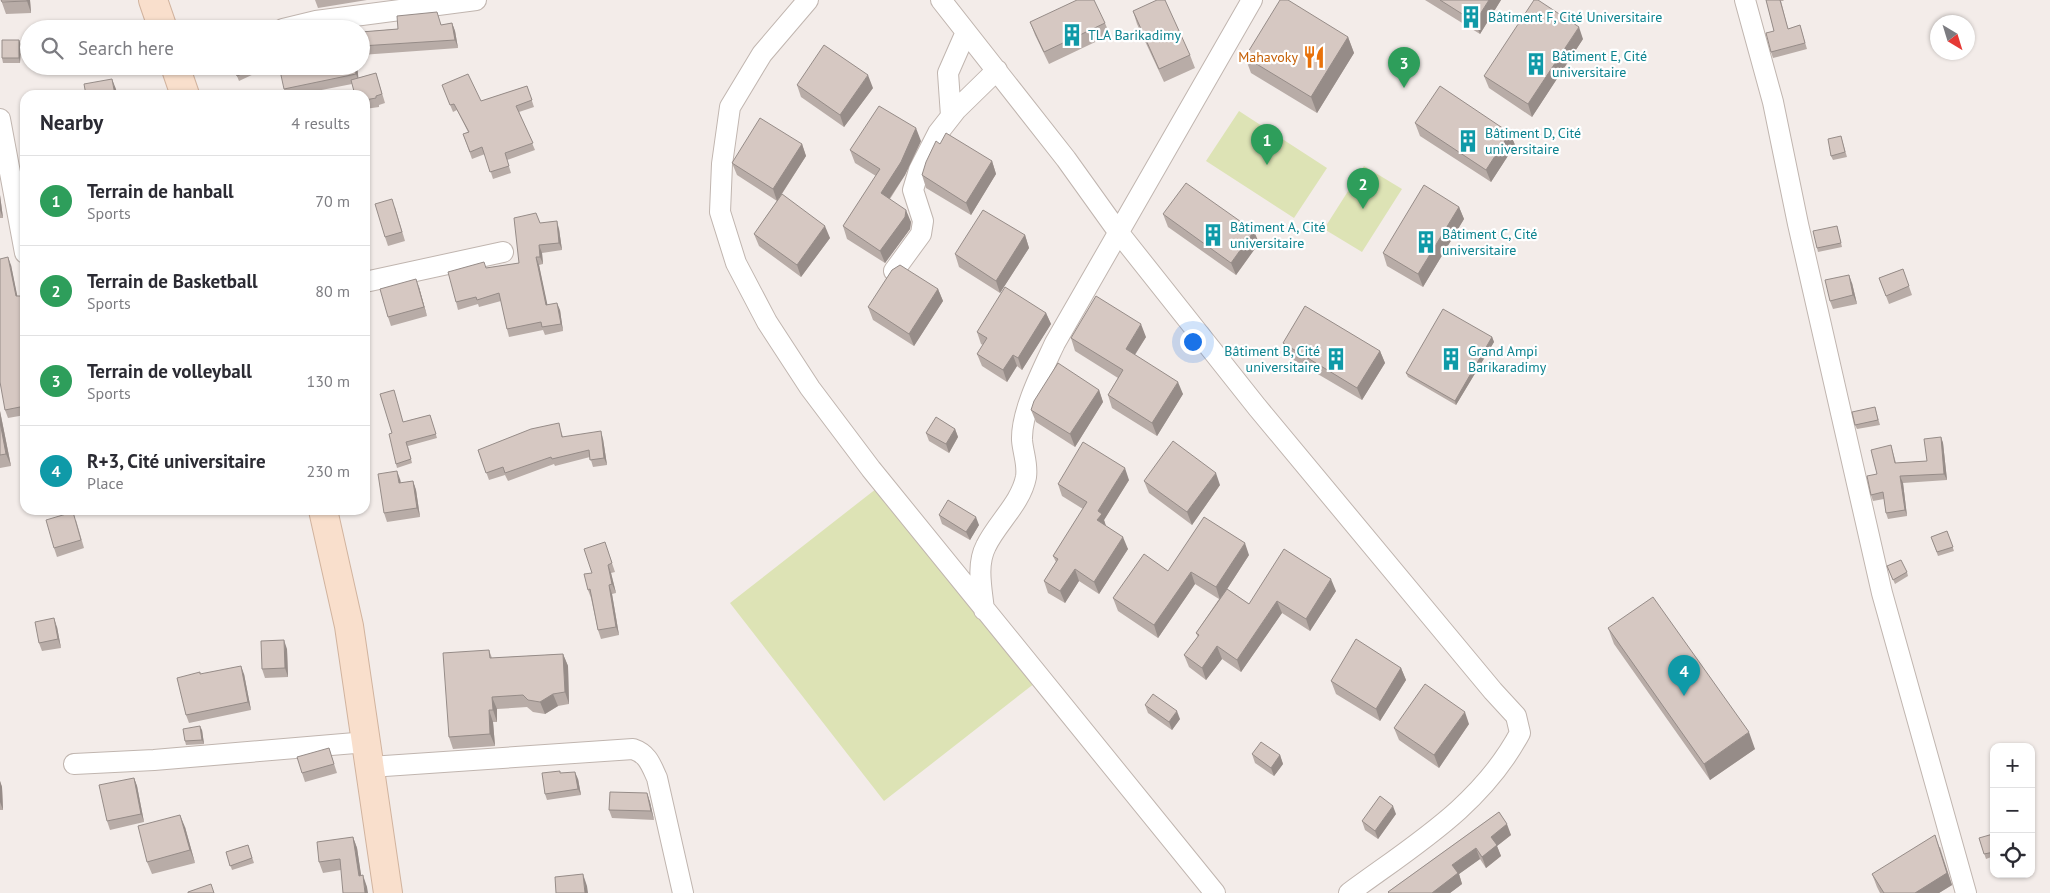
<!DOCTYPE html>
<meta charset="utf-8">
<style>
:root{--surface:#fff;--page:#f7f7f7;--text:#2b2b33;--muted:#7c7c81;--line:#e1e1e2;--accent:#e62d4e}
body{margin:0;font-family:"PT Sans",sans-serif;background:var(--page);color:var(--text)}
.controls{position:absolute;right:15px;bottom:15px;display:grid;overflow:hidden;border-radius:10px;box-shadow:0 1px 4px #0004}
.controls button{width:45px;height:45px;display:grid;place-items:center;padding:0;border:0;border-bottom:1px solid var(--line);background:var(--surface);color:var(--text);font:25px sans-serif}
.compass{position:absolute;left:1930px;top:15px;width:45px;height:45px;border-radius:50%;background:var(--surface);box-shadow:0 1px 4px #0004;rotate:142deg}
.you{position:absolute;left:1192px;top:341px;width:18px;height:18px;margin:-12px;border:4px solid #fff;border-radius:50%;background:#1a73e8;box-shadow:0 0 0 8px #1a73e833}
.badge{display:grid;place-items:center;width:32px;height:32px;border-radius:50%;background:var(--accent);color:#fff;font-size:16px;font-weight:700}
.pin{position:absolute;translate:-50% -41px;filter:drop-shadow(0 1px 2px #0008)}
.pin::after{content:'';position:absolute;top:26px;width:18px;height:15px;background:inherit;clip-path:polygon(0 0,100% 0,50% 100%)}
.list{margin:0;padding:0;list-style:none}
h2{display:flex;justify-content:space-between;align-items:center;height:65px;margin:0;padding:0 20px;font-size:21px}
h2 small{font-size:16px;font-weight:400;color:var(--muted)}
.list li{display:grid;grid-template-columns:32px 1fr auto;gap:15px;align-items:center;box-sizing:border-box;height:90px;padding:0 20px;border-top:1px solid var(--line)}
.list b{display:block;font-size:19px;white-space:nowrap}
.list p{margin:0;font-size:16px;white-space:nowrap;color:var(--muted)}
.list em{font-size:16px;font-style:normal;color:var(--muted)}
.icon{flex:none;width:28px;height:28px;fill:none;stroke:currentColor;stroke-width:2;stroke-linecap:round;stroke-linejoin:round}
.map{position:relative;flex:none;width:2050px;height:893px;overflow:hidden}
.search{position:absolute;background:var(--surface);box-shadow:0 1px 4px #0004;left:20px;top:20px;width:350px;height:55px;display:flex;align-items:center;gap:12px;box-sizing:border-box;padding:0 18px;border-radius:28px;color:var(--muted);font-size:19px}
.panel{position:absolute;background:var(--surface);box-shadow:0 1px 4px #0004;left:20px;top:90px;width:350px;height:425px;border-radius:15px}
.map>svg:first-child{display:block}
.green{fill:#dde3b5}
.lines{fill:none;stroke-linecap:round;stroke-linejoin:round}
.street-casing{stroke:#c0b5af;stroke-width:22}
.secondary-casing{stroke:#d1b39e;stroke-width:30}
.street{stroke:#fff;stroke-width:20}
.secondary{stroke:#f9dfcc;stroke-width:28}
.wall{fill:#b8aca7}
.shaded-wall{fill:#968c88}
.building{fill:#d6c8c2;stroke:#968c88}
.labels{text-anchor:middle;stroke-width:4.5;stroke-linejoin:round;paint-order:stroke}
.culture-label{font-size:14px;fill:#0d838f;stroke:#fff;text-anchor:start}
.food-label{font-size:14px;fill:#c56008;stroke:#fff;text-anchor:end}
</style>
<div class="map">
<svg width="2050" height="893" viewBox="0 0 2050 893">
<rect width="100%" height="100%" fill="#f3ece9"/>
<path class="green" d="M1239 111 1327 168 1294 218 1206 161Z
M1364 166 1402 189 1362 252 1324 229Z
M881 485 1035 683 884 801 730 603Z"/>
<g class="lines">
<defs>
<path id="street" d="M808 0 762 54 730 107 722 164 720 212 736 263 767 322 810 388 871 469 1215 893
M941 0 1066 159 1119 233 1257 407 1493 691 1516 716 1520 733C1481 806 1414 845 1349 893
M1745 0 1773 102 1798 224 1882 593 1966 893
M283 29 316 21 476 0
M951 116 948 73 966 32
M0 119 25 253
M894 271 921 234 923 221 913 190 919 170 938 133 956 110 997 70
M365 282 503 252
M984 610C982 590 976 565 986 546 997 523 1021 503 1026 477 1028 464 1023 453 1022 440 1021 411 1043 369 1055 343L1252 0
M74 764 154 760 367 742
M370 767 633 749C648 754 651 765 657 778L683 893"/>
<path id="secondary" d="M153 0 163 29
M175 66 185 95
M323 510 349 626 388 893"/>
</defs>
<use href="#street" class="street-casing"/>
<use href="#secondary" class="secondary-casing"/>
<use href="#street" class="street"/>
<use href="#secondary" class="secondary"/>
</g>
<path class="wall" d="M1 0H30L31 13 6 14Z
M315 0H367L318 8Z
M1425 0H1501L1480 34Z
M1766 0H1783L1784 1H1781L1788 29 1800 25 1807 49 1773 58 1771 52 1774 31Z
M1133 11 1190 55 1195 68 1164 82 1137 24Z
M1030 22 1105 23 1110 35 1049 64 1035 35Z
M452 23 455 31 458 48 361 55V32L442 25Z
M1348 37 1354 53 1317 113 1251 73 1245 57Z
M1583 39 1532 117 1489 88 1484 76Z
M19 40 21 45 20 63H3L2 58Z
M233 66H256L258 72 239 81Z
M357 66 358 78 376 73 385 103 379 105V107L365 109V95L352 84 296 95H286L284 89Z
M442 85 481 101 527 86 534 107 519 112 535 150 507 160 511 173 493 179 485 154 472 159 463 134 468 132 457 110 453 112Z
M797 85 873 88 844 127 801 97Z
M1415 123 1510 133 1515 145 1491 182 1420 136Z
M1841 136 1847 157 1833 160 1831 156Z
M921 141 905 175 890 199 911 222 910 229 885 263 847 239 843 226 876 176 855 163 850 150Z
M802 144 806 156 780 197 830 238 801 277 759 246 754 234 777 201 737 175 732 163Z
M940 144 992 161 996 174 971 215 926 188 922 175Z
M0 195 3 218H0Z
M395 207 405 241 388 246 385 237Z
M1459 207 1464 219 1423 287 1387 266 1383 253Z
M1163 214 1259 243 1236 275 1168 227Z
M540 223 559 229 562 250 542 253 543 264 539 265 547 305 560 310 563 331 545 335 543 330 509 337 507 329 501 301 479 307 478 304 458 310 456 302 486 268 519 263Z
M1837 226 1842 247 1818 252 1817 248Z
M1025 235 1029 248 1000 293 959 267 955 254Z
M11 265 17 296H23L25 302V415L8 418 5 410Z
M1903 269 1912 295 1889 304 1879 278Z
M1852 283 1857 304 1833 309 1830 301Z
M419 287 427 316 391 326 388 317Z
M938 289 943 301 914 346 873 320 868 307Z
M1046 313 1051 324 1022 370 1017 366 1007 382 982 366 977 354 983 345 981 344 977 332Z
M1146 337 1135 355 1183 394 1157 436 1112 408 1108 395 1118 378 1075 351 1071 338Z
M1492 337 1494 342 1456 405 1408 377 1406 373Z
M1283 343 1380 351 1385 363 1362 400 1287 356Z
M1099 390 1103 402 1075 447 1036 422 1031 410Z
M1875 407 1880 425 1857 429 1855 425Z
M0 411 11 466 0 468Z
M430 415 437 438 408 446 412 463 397 468 396 464 392 433 403 422Z
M955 429 958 437 949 453 929 441 926 433Z
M561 431 563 437 603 439 607 465 593 467 590 457 555 466 554 464 508 481 505 475 489 480 478 450Z
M1941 437 1943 443 1947 480 1903 483 1907 516 1888 519 1886 513 1884 499 1873 501 1871 495 1877 474 1891 445 1896 463 1927 461Z
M400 479 401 483 413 481 416 490 420 517 387 522 384 513Z
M1129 480 1104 520 1106 526 1128 549 1099 594 1079 581 1065 603 1048 593 1044 581 1056 562 1053 556 1083 509 1062 496 1058 484Z
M1144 481 1220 485 1192 525 1149 493Z
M939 515 979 525 970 540 942 524Z
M76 520 84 548 57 557 54 548Z
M1947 531 1954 551 1938 556 1931 537Z
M608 551 615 572 611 573 616 593 612 594 619 635 601 639 598 630 591 598 588 590 592 573Z
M1249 555 1227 589 1249 604 1336 591 1310 631 1282 613 1241 672 1222 659 1206 680 1189 667 1184 655 1198 637 1196 633 1219 599 1195 584 1158 638 1118 611 1113 598 1168 571Z
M1887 566 1907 572 1908 576 1895 584Z
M57 627 61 648 42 651 39 643Z
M1608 628 1755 749 1710 780 1614 644Z
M287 649 288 677 265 678 262 669Z
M489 650 492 658 563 654 568 666 569 704 558 706 545 714 533 712 527 707 497 709V722H493L495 746 453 749 449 737Z
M1401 668 1406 680 1380 721 1336 694 1331 681Z
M200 674H244L251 710 189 723 186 715Z
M1145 705 1180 719 1172 730 1148 713Z
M1469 724 1439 768 1399 740 1394 728Z
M202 730 204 744 186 745 185 741Z
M329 748 337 773 305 782 302 773Z
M1252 754 1280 755 1283 764 1274 776 1255 763Z
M561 773 578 779 581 795 547 800 545 794Z
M134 778 137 786 144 822 110 830 107 821Z
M0 781 2 787 3 810H0Z
M647 793 650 802 654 820 612 818 609 810Z
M1499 812 1511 835 1497 846 1501 856 1486 868 1480 859 1459 874 1462 884 1450 893H1389L1388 892Z
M1396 814 1378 839 1365 830 1362 821Z
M185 827 195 863 152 874 147 862Z
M353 837 357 848 361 876 367 887 341 870 323 873 319 862Z
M1994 837V856L1986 859 1979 838Z
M248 845 254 863 232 870 226 852Z
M1940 847 1952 885 1939 893H1880L1877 887 1872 874Z"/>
<path class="shaded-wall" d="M27 0H30L31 13 27 1Z
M1489 0H1501L1480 34 1475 22Z
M452 23 455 31 458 48 455 40Z
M1579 27 1583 39 1532 117 1528 104Z
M1348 37 1354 53 1317 113 1311 97Z
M19 40 21 45 20 63 19 58Z
M355 66H357L359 82 356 74Z
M868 75 873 88 844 127 840 115Z
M112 79 116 89 117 95H115Z
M916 128 921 141 905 175 885 205 881 193Z
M1510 133 1515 145 1491 182 1486 170Z
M802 144 806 156 777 201 773 189Z
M992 161 996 174 971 215 966 203Z
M0 195 3 218 0 210Z
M1459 207 1464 219 1423 287 1418 274Z
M906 210 911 222 910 229 885 263 880 251Z
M557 221 559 229 562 250 559 243Z
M825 226 830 238 801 277 797 265Z
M1254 231 1259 243 1236 275 1231 263Z
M1025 235 1029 248 1000 293 996 281Z
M539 245 542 253 543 264 540 257Z
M8 257 11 265 19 304 16 296Z
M536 257 539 265 549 312 546 305Z
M1849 275 1852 283 1857 304 1853 295Z
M416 279 419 287 427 316 424 307Z
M938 289 943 301 914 346 909 334Z
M23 296 25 302V342Z
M557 303 560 310 563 331 561 324Z
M1046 313 1051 324 1022 370 1018 358Z
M1141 324 1146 337 1130 362 1126 349Z
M1492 337 1494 342 1456 405 1455 401Z
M1380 351 1385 363 1362 400 1357 388Z
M1013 355 1017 366 1007 382 1003 370Z
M1178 382 1183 394 1157 436 1152 423Z
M1099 390 1103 402 1075 447 1070 434Z
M0 411 11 466 6 454 0 422Z
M955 429 958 437 949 453 946 444Z
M601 431 603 439 607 465 604 458Z
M1941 437 1943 443 1947 480 1944 474Z
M1125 468 1129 480 1104 520 1106 526 1097 520 1098 511Z
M397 471 400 479 402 492 399 483Z
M1216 473 1220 485 1192 525 1187 512Z
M1900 476 1903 483 1907 516 1905 510Z
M413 481 416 490 420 517 417 508Z
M976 517 979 525 970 540 966 532Z
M1123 537 1128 549 1099 594 1094 582Z
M1245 543 1249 555 1220 600 1216 587Z
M608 565 611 573 616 593 612 584Z
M1075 569 1079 581 1065 603 1060 591Z
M1191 572 1195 584 1158 638 1154 625Z
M1331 579 1336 591 1310 631 1306 619Z
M609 585 612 594 619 635 616 627Z
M1277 601 1282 613 1241 672 1237 660Z
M54 618 57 627 61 648 58 639Z
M284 640 287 649 288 677 285 668Z
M1217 646 1222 659 1206 680 1202 668Z
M563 654 568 666 569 704 565 692Z
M241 666 244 674 251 710 248 702Z
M1401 668 1406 680 1380 721 1376 709Z
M553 694 558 706 545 714 540 702Z
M492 697 497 709V722L493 710Z
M489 710 493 722 495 746 490 734Z
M1177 711 1180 719 1172 730 1169 722Z
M1465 712 1469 724 1439 768 1434 755Z
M200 726 202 730 204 744 202 740Z
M1749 732 1755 749 1710 780 1704 764Z
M1280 755 1283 764 1274 776 1271 768Z
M575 772 578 779 581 795 578 789Z
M134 778 137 786 144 822 141 814Z
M0 781 2 787 3 810 0 802Z
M647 793 650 802 654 820 651 811Z
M1393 806 1396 814 1378 839 1375 831Z
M180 815 185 827 195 863 190 850Z
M1507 824 1511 835 1497 846 1501 856 1486 868 1482 857 1491 837Z
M1935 835 1952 885 1939 893H1915Z
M353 837 357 848 363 887 359 876Z
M1476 848 1480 859 1459 874 1462 884 1450 893H1432L1452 865Z
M583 874 587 886 588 893H585Z
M363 875 367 887 368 893H365Z"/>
<path class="building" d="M1 0H27V1L2 2Z
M1077 0H1094L1105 23 1044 52 1030 22Z
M1157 0H1165L1190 55 1159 69 1133 11Z
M1280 0H1288L1348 37 1311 97 1245 57Z
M1440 0H1489L1475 22Z
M1534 0H1538L1579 27 1528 104 1484 76Z
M1766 0H1780L1788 29 1800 25 1805 43 1771 52 1766 33 1774 31Z
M437 12 441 25 452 23 455 40 361 46V32L398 29 397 16Z
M341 21V29H299L315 24Z
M2 40H19V58H2Z
M824 45 868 75 840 115 797 85Z
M233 66H256V68L237 76Z
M279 66H355L356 74 284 89Z
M376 73 382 94 376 96V98L365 100V95H355L351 80Z
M468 74 481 101 527 86 532 100 516 106 533 143 505 153 509 166 490 172 482 147 470 152 463 134 469 132 454 104 450 105 442 85Z
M112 79 115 95H86L84 84Z
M1440 86 1510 133 1486 170 1415 123Z
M879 106 916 128 901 162 881 193 906 210 905 217 880 251 843 226 880 169 850 150Z
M760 118 802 144 773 189 732 163Z
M946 133 992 161 966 203 922 175 926 162 936 141 940 144Z
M1841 136 1845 152 1831 156 1828 139Z
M1186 183 1254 231 1231 263 1163 214Z
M1424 185 1459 207 1418 274 1383 253Z
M782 194 825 226 797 265 754 234Z
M392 199 402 232 385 237 375 204Z
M983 210 1025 235 996 281 955 254Z
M536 213 540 223 557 221 559 243 539 245 540 257H536L546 305 557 303 561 324 542 327 541 322 507 329 499 293 477 300 476 297 456 302 448 272 484 262 486 268 519 263 514 218Z
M1837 226 1841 243 1817 248 1813 231Z
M8 257 16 296H23L25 342V406L5 410 0 382V259Z
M900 265 938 289 909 334 868 307 892 270Z
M1903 269 1909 286 1886 296 1879 278Z
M1849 275 1853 295 1830 301 1825 280Z
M416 279 424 307 388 317 380 289Z
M1005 287 1046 313 1018 358 1013 355 1003 370 977 354 987 338 977 332Z
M1096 296 1141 324 1126 349 1178 382 1152 423 1108 395 1123 370 1071 338Z
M1305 306 1380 351 1357 388 1283 343Z
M1443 309 1492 337 1455 401 1406 373Z
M1058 363 1099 390 1070 434 1031 410 1034 401Z
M394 390 403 422 430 415 436 434 406 442 411 459 396 464 389 434 392 433 380 394Z
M1875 407 1878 420 1855 425 1852 412Z
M936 417 955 429 946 444 926 433Z
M0 422 6 454 0 455Z
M559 423 562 437 601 431 604 458 590 460 589 450 552 459 551 457 505 473 503 467 486 473 478 450 531 429Z
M1941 437 1944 474 1900 476 1905 510 1886 513 1883 492 1871 495 1867 476 1877 474 1871 450 1891 445 1895 463 1927 461 1924 439Z
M1173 441 1216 473 1187 512 1144 481Z
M1083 442 1125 468 1098 511 1102 514 1097 520 1123 537 1094 582 1075 569 1060 591 1044 581 1058 559 1053 556 1087 502 1058 484Z
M397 471 399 483 413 481 417 508 384 513 378 474Z
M948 500 976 517 966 532 939 515Z
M73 512 81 540 54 548 46 520Z
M1204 517 1245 543 1216 587 1191 572 1154 625 1113 598 1144 554 1168 571Z
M1947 531 1953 547 1937 552 1931 537Z
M605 542 612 563 608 565 612 584 609 585 616 627 598 630 590 589 588 590 584 574 592 573 584 549Z
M1284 549 1331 579 1306 619 1277 601 1237 660 1217 646 1202 668 1184 655 1199 635 1196 633 1227 589 1249 604Z
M1901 560 1907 572 1893 580 1887 566Z
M1653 597 1749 732 1704 764 1608 628Z
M54 618 58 639 39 643 35 622Z
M1356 639 1401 668 1376 709 1331 681Z
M284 640 285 668 262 669 261 641Z
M489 650 490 658 563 654 565 692 553 694 540 702 528 700 523 695 492 697 493 710H489L490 734 449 737 443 653Z
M241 666 248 702 186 715 177 678 200 672V674Z
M1425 684 1465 712 1434 755 1394 728Z
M1153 694 1177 711 1169 722 1145 705Z
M200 726 202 740 185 741 183 729Z
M1261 742 1280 755 1271 768 1252 754Z
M329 748 334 764 302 773 297 757Z
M560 771V773L575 772 578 789 545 794 542 773Z
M134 778 141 814 107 821 99 785Z
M610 792 647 793 651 811 609 810Z
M1380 796 1393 806 1375 831 1362 821Z
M1499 812 1507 824 1491 837 1497 845 1482 857 1476 848 1452 865 1458 873 1432 893H1389L1388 892Z
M180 815 190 850 147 862 138 826Z
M1993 834 1994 838V852L1984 854 1979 838Z
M1935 835 1947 873 1915 893H1884L1872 874Z
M353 837 359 876 363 875 365 893H343L340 859 319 862 317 842Z
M248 845 252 858 230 866 226 852Z
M583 874 585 893H556L555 877Z
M211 884 214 893H188V892Z"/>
<defs>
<symbol id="building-bare" viewBox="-9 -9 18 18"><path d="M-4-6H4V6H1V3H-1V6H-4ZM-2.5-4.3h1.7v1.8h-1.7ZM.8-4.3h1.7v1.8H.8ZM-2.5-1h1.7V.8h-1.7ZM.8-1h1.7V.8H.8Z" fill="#0f9aa8" stroke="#fff" stroke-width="2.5" paint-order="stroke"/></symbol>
<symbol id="restaurant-bare" viewBox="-9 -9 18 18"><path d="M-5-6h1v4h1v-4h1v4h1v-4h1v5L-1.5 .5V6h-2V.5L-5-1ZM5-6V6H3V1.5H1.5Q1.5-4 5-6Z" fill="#e8710a" stroke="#fff" stroke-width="2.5" paint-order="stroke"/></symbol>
</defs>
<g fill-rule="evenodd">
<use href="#building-bare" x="1455" y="1" width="32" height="32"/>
<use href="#building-bare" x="1056" y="19" width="32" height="32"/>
<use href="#restaurant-bare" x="1298" y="41" width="32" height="32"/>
<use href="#building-bare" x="1520" y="48" width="32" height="32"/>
<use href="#building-bare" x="1452" y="125" width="32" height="32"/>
<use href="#building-bare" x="1197" y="219" width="32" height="32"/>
<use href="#building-bare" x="1410" y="226" width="32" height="32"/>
<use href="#building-bare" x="1320" y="343" width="32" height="32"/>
<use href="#building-bare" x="1435" y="343" width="32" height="32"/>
</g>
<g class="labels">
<g class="culture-label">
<text x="1488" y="22">Bâtiment F, Cité Universitaire</text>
<text x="1088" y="40">TLA Barikadimy</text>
<text x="1552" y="61">Bâtiment E, Cité<tspan x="1552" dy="16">universitaire</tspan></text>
<text x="1485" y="138">Bâtiment D, Cité<tspan x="1485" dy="16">universitaire</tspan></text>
<text x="1230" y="232">Bâtiment A, Cité<tspan x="1230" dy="16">universitaire</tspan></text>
<text x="1442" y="239">Bâtiment C, Cité<tspan x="1442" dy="16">universitaire</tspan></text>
<text x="1320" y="356" text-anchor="end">Bâtiment B, Cité<tspan x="1320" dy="16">universitaire</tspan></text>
<text x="1468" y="356">Grand Ampi<tspan x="1468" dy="16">Barikaradimy</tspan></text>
</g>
<g class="food-label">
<text x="1298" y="62">Mahavoky</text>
</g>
</g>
</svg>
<div class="controls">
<button>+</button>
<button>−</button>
<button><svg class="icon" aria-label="locate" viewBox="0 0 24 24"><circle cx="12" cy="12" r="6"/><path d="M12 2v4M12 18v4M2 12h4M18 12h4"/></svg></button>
</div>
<svg class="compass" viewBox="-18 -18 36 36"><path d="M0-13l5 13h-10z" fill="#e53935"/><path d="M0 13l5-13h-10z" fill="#7c7c81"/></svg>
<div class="you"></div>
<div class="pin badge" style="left:1267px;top:165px;background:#2e9e5b">1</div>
<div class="pin badge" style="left:1363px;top:209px;background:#2e9e5b">2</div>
<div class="pin badge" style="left:1404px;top:88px;background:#2e9e5b">3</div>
<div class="pin badge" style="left:1684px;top:696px;background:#0f9aa8">4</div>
<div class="search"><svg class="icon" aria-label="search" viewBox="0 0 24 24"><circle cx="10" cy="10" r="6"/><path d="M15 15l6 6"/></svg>Search here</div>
<section class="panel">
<h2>Nearby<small>4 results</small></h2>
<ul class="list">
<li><span class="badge" style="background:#2e9e5b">1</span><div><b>Terrain de hanball</b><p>Sports</p></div><em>70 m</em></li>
<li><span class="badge" style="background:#2e9e5b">2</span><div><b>Terrain de Basketball</b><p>Sports</p></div><em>80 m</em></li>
<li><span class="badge" style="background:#2e9e5b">3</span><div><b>Terrain de volleyball</b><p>Sports</p></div><em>130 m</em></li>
<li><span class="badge" style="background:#0f9aa8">4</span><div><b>R+3, Cité universitaire</b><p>Place</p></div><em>230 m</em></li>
</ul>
</section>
</div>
